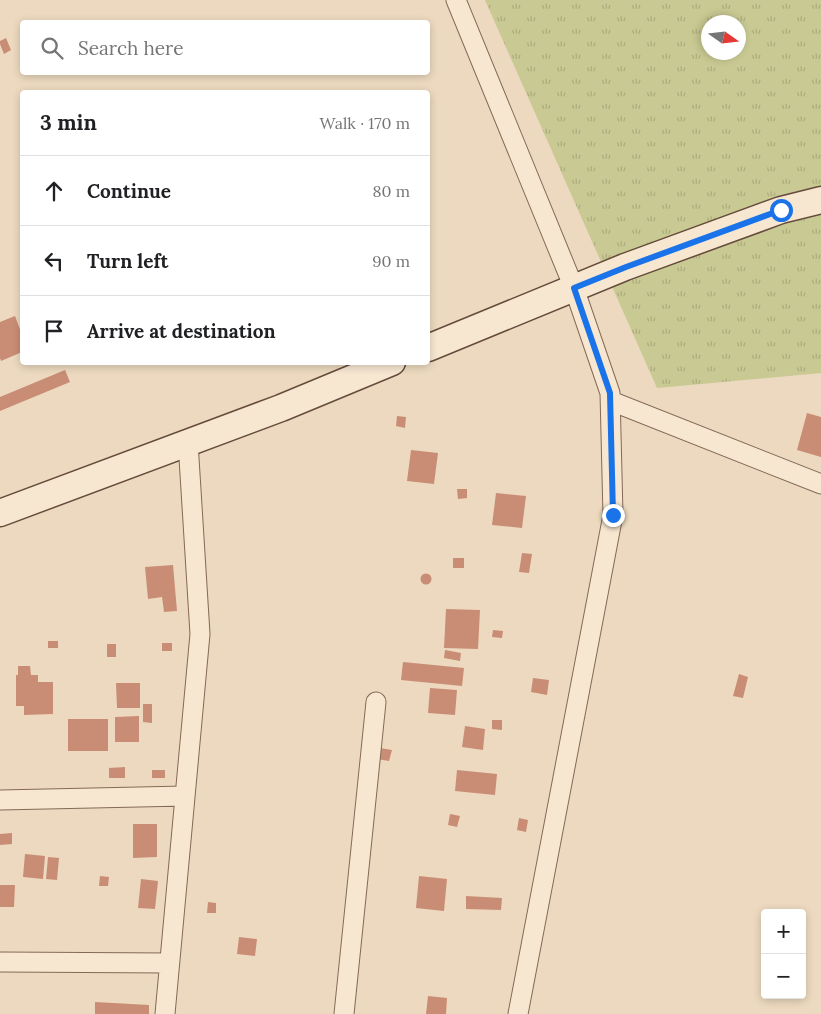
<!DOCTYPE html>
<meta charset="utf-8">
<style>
:root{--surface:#fff;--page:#f6f6f6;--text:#202124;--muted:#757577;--line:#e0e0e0}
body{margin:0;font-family:Lora,serif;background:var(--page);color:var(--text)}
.controls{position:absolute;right:15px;bottom:15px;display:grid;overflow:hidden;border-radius:5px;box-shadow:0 2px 8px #0003}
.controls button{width:45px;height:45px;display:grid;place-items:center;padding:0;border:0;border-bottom:1px solid var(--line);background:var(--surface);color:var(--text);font:25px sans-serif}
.compass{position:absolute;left:701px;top:15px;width:45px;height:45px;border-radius:50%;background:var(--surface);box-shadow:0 2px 8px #0003;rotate:104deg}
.stop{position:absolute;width:15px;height:15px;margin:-11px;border:4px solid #1a73e8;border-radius:50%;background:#fff}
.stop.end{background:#1a73e8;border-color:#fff;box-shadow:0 1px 5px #0008}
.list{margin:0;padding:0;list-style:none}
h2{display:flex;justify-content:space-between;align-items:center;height:65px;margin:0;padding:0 20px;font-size:21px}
h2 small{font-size:16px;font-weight:400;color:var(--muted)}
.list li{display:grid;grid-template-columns:32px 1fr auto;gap:15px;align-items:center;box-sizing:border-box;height:70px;padding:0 20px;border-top:1px solid var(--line)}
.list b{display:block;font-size:19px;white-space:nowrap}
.list em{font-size:16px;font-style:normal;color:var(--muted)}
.icon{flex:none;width:28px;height:28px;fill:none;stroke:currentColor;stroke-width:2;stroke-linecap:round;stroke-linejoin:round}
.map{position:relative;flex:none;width:821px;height:1014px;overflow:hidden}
.search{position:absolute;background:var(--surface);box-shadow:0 2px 8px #0003;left:20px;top:20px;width:410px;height:55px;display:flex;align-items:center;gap:12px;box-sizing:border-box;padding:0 18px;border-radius:5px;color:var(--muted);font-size:19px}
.panel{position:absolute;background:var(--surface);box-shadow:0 2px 8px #0003;left:20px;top:90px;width:410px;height:275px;border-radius:5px}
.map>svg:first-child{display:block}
.grass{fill:url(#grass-tufts);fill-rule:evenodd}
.building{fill:#c98d75}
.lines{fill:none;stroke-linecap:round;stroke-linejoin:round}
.street-casing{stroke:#846958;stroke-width:21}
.secondary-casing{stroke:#654b3b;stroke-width:29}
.street{stroke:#f7e7d1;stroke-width:19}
.secondary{stroke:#f7e7d1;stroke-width:26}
.route{stroke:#1a73e8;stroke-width:6}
</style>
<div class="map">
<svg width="821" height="1014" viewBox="0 0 821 1014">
<defs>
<pattern id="grass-tufts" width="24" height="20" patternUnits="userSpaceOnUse" patternTransform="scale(1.25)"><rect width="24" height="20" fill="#c9c993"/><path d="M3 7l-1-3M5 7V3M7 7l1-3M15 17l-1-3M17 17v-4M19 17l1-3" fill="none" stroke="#adac7e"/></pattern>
</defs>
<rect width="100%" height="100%" fill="#ecd9bf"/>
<path class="grass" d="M485 0H821V373L657 388ZM708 22H738V52H708Z"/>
<path class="building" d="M6 38 11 50 4 54 0 44V41Z
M15 316 22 335V352L1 361 0 358V322Z
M65 370 70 382 0 411V397Z
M807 413 821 417V457L797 450Z
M397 416 406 417 405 428 396 426Z
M411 450 438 453 434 484 407 481Z
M457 489H467V498L458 499Z
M496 493 526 496 522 528 492 525Z
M522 553 532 554 529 573 519 572Z
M453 558H464V568H453Z
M173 565 177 611 164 612 162 597 148 599 145 567Z
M420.5 579a5.5 5.5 0 1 1 11 0a5.5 5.5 0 1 1-11 0Z
M446 609 480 610 478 649 444 648Z
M493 630 503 631 502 638 492 637Z
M48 641H58V648H48Z
M162 643H172V651H162Z
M107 644H116V657H107Z
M445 650 461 653 460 661 444 658Z
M403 662 464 668 462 686 401 680Z
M18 666H30L31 675H38V682H53V714L24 715V706H16V675H18Z
M739 674 748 677 743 698 733 696Z
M533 678 549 680 547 695 531 692Z
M116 683H140V708H117Z
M430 688 457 690 455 715 428 713Z
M143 704H152V723L143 722Z
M139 716V742H115V717Z
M68 719H108V751H68Z
M492 720H502V730L492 729Z
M465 726 485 729 483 750 462 747Z
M380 748 392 750 389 761 377 759Z
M125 767V778H109V768Z
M152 770H165V778H152Z
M457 770 497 774 495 795 455 791Z
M450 814 460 816 457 827 448 825Z
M519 818 528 820 526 832 517 830Z
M133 824H157V857L133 858Z
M12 833V844L0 845V834Z
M25 854 45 856 43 879 23 877Z
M48 857 59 858 57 880 46 879Z
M100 876 109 877 108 886H99Z
M419 876 447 879 444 911 416 908Z
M141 879 158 881 155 909 138 908Z
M0 885H15L14 907H0Z
M466 896 502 898 501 910 466 909Z
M208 902 216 903V913H207Z
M239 937 257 939 255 956 237 954Z
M428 996 447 998 446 1014H426Z
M95 1002 149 1005V1014H95Z"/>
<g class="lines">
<defs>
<path id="street" d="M456 0 574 288 610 393 613 515 518 1014
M611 401 821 484
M0 800 185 796
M0 962 169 963
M165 1014 200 634 188 442
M344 1014 376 702"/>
<path id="secondary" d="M428 348 625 267 781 210 821 200
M0 513 281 408 392 362"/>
</defs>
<use href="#street" class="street-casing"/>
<use href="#secondary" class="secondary-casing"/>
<use href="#street" class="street"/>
<use href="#secondary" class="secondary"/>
</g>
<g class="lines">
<path class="route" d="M613 515 610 393 574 288 626 267 781 210"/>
</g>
</svg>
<div class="controls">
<button>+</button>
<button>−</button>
</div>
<svg class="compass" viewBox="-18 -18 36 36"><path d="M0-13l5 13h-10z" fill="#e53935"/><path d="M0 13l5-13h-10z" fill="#757577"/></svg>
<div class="stop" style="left:781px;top:210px"></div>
<div class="stop end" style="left:613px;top:515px"></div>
<div class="search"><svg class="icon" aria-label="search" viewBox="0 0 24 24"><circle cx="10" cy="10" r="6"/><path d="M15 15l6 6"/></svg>Search here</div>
<section class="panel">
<h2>3 min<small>Walk · 170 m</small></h2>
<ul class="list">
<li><svg class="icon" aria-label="ahead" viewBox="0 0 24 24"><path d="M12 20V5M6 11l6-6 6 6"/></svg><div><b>Continue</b></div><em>80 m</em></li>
<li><svg class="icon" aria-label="left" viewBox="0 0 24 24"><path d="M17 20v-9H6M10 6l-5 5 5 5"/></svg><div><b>Turn left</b></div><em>90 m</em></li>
<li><svg class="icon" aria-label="arrive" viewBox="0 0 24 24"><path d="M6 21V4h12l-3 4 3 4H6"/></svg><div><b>Arrive at destination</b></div></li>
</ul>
</section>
</div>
